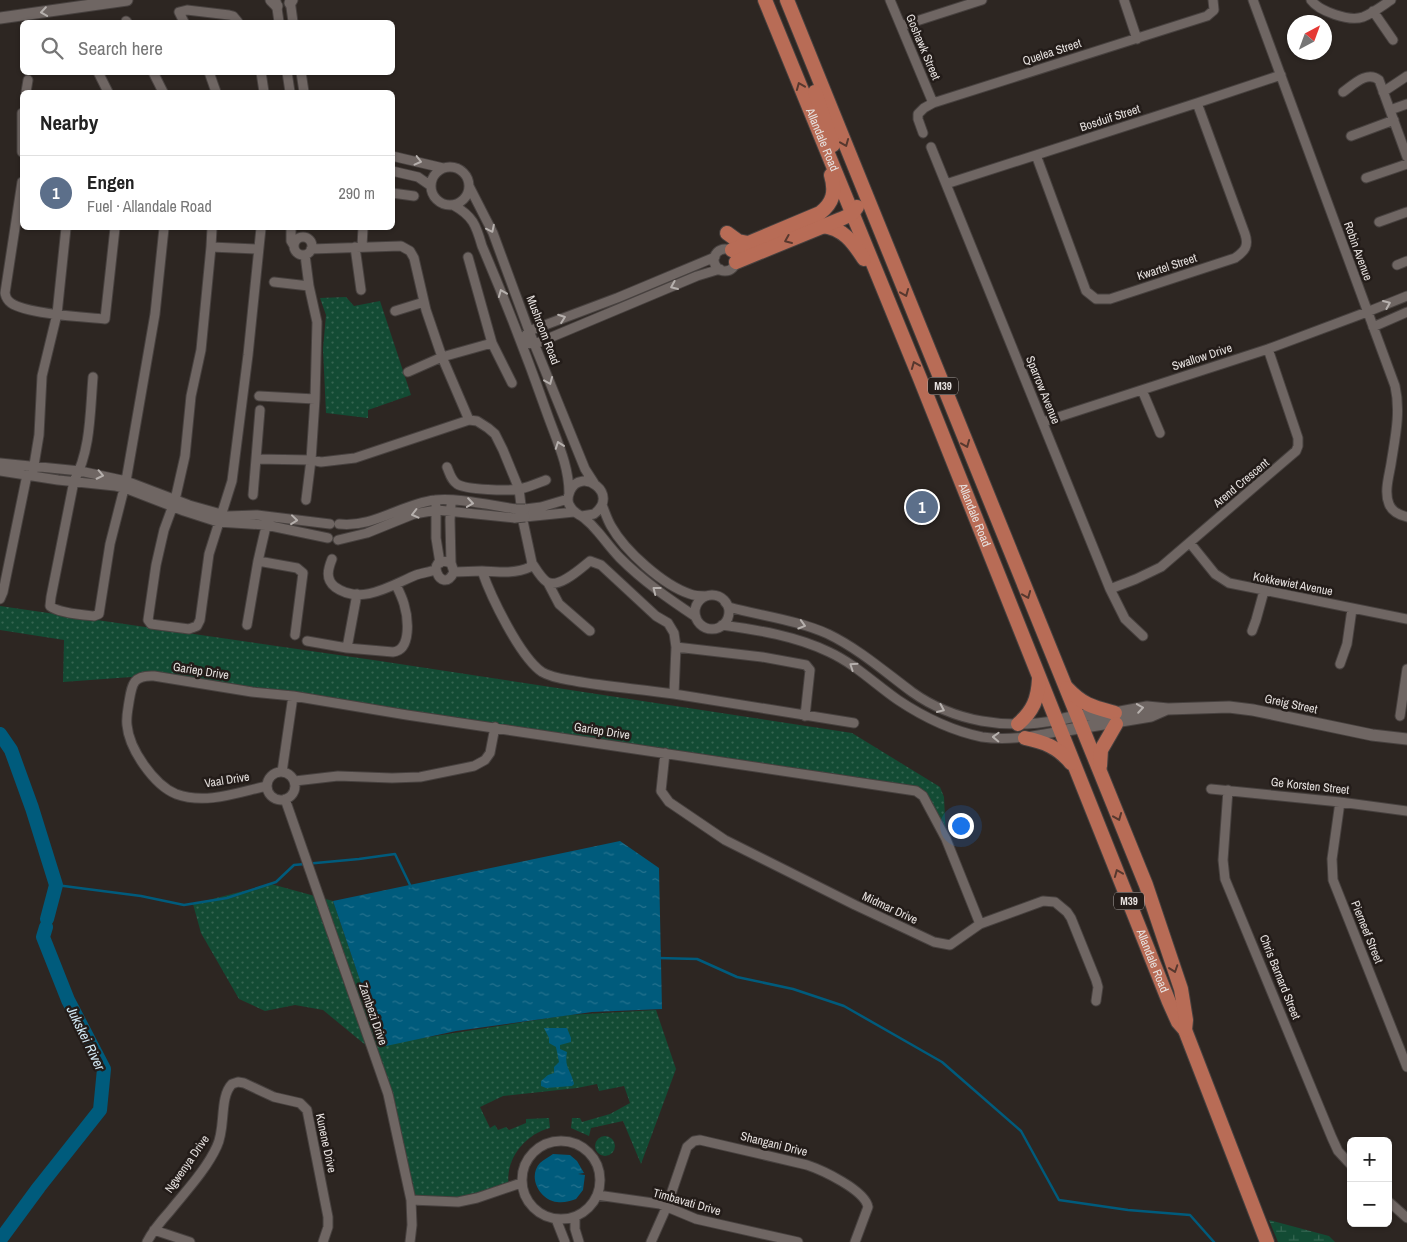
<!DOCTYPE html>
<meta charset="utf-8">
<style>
:root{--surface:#fff;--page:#f2f2f2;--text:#222;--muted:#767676;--line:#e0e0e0;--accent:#606184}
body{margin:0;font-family:"Archivo Narrow",sans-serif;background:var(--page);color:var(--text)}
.controls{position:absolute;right:15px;bottom:15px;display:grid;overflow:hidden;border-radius:8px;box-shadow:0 1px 4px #0004}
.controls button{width:45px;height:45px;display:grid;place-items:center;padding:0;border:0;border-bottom:1px solid var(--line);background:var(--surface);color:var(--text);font:25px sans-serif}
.compass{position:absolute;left:1287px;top:15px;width:45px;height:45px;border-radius:50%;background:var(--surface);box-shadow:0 1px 4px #0004;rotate:41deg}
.you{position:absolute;left:960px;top:825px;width:18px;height:18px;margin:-12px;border:4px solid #fff;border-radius:50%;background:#1a73e8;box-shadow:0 0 0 8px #1a73e833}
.badge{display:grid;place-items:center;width:32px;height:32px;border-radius:50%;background:var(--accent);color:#fff;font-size:16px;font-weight:700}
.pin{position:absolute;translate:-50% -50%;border:2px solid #fff;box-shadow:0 1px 5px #0006}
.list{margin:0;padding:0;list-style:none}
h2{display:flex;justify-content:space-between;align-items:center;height:65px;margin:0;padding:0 20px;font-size:21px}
h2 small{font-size:16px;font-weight:400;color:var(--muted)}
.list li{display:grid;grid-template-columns:32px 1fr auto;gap:15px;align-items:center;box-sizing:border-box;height:75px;padding:0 20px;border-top:1px solid var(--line)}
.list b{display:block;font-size:19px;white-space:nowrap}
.list p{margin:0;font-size:16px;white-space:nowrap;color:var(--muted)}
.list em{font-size:16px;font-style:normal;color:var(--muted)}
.icon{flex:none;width:28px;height:28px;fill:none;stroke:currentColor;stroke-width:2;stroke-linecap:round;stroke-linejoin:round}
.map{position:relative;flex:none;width:1407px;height:1242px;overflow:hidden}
.search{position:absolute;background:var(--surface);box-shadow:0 1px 4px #0004;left:20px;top:20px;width:375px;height:55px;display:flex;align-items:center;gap:12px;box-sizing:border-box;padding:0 18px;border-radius:8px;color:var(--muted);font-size:19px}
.panel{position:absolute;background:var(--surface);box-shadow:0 1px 4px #0004;left:20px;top:90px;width:375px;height:140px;border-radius:8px}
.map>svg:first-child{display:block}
.wetland{fill:url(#wetland-marsh)}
.park{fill:url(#park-dots)}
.water{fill:url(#water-ripples)}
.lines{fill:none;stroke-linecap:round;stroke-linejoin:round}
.stream{stroke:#005b7c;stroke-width:2.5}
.river{stroke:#005b7c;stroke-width:14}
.minor-casing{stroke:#47413f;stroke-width:11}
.tertiary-casing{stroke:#47413f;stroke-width:13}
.primary-casing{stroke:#47413f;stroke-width:16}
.minor{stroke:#6f6663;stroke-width:9}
.tertiary{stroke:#6f6663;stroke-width:11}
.primary{stroke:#b86c56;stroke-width:14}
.minor-bridge-casing{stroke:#47413f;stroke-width:11;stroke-linecap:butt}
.minor-bridge{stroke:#6f6663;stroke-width:9}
.oneway{stroke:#b6b0ad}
.oneway2{stroke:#57382e}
.labels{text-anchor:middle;stroke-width:5;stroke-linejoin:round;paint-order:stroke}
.shield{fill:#231c19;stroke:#aca6a4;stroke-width:1}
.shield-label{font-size:11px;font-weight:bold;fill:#e6e1df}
.street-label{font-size:12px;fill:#e6e1df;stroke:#231c19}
.water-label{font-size:14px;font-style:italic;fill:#d2e8f4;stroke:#231c19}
</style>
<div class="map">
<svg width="1407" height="1242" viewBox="0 0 1407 1242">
<defs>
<pattern id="wetland-marsh" width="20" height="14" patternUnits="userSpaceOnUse" patternTransform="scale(1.25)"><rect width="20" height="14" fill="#134b34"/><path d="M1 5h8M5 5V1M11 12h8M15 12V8" fill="none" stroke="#356551"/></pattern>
<pattern id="park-dots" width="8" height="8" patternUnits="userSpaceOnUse" patternTransform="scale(1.25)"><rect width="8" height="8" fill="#134b34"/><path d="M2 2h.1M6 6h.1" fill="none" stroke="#356551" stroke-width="1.8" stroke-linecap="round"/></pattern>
<pattern id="water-ripples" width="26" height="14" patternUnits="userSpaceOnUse" patternTransform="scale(1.25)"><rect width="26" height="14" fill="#005b7c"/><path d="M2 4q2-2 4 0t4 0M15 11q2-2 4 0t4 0" fill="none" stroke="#25728e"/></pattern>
</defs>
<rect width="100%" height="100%" fill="#2d2622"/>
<path class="wetland" d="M1269 1220 1329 1236 1335 1242H1278Z"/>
<path class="park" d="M346 297 354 306 380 301 411 395 368 410V418L326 413 323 349 326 315 320 298Z
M0 606 380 661 852 733 940 787 944 797 946 839 916 791 145 676 63 682 64 640 0 630Z
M271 884 333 901 358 974 384 1044 568 1015 656 1010 676 1069 641 1164 623 1121 591 1128 589 1136 571 1128 572 1118H580L582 1122 610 1114 630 1103 624 1086 599 1091 597 1084 577 1088 503 1096 480 1107 490 1128 495 1125 498 1130 506 1127 509 1130 526 1123V1119L549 1118 550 1128C525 1134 504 1160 509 1187L470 1200H411L374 1052 323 1010 295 1005 265 1011 239 999 201 933 193 904Z
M595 1146a10 10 0 1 1 20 0a10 10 0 1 1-20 0Z"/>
<path class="water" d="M620 841 659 868 662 1009 592 1012 456 1031 386 1046 366 998 333 901Z
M544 1028H567L571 1038V1042L560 1045V1049L567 1052C564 1068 571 1070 574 1084L572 1086 546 1088 541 1086V1081L548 1075 554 1073V1067L559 1062 556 1047 549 1043V1038Z
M553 1154 570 1155 577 1161 584 1173 578 1174 585 1175 583 1190 576 1199C570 1201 564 1203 557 1202 540 1200 527 1177 540 1163 543 1160 549 1157 553 1154Z"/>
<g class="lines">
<path class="stream" d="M56 885 141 896 184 905 227 898 276 882 294 865 359 859 395 854 411 887
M658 958 697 959 737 977 793 989 844 1006 942 1062 1021 1131 1059 1200 1128 1210 1190 1215 1214 1242"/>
<path class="river" d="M0 734 11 750 32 808 56 885 47 919
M0 1240 39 1187 100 1110 104 1069 68 1000 43 937 46 927"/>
<defs>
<path id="minor" d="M290 0 293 22
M890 0 933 103
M1124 0 1137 39
M1253 0 1395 386C1401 412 1395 438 1391 464 1389 476 1384 492 1389 504 1392 512 1399 515 1407 517
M1311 0C1319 11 1349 22 1363 17 1373 13 1382 6 1391 0
M276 1 279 22
M1373 11 1393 40
M126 21 127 22
M184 22 179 12 187 10 229 15 233 16 238 22
M901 26 982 0
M98 72 108 92
M153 72 163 92
M209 72 216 92
M261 72 264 92
M287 72 290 92
M301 72 304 92
M26 92 28 80
M1343 92C1353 85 1367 70 1379 80L1407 157
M1383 92 1407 76
M1390 110 1407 104
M22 113V152
M923 133 918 119V114L924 108 933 103 1207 16 1214 10 1213 0
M1351 136 1394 120
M931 147 1110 589 1125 619 1143 636
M1036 155 1086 291 1096 299H1110L1235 258C1245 251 1249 246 1245 234L1197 103
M392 156 443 168
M431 186a19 19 0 1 1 38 0a19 19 0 1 1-38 0Z
M392 171 418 177 431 186
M1366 178 1407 164
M22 182 5 293C6 298 7 300 11 303 27 314 83 317 105 319L115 228
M946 184 1197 103 1281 75
M469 186 493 233 529 331 585 469 594 483
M392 193 414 196
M453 205C473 216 476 225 482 246 506 302 528 359 548 416 557 441 569 466 569 493
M1379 222 1407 212
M212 228 211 247 257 249
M291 228V241L294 246
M294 246a9 9 0 1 1 18 0a9 9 0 1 1-18 0Z
M362 246 363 228
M211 247 201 350 191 396 185 456 175 500 164 530 156 565 148 620 151 624 189 629 197 626 200 620 209 554 232 481 248 355 261 228
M355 247 361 290
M714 260a11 11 0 1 1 22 0a11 11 0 1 1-22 0Z
M305 255 309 286 317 322 315 399 311 460 321 462 355 458 469 420 442 357 426 310 414 258 410 251 401 246 311 249
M468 257 492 343 512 383
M715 257 617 298 529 331 521 341 535 344 697 276 720 269
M1397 265 1407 261
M274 282 309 286
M395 311 424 302
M1373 327 1407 312
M408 372 442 357 492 343
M93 377C90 411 91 450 74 481L51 597 50 606C58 613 83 615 94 616L99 614 110 544 126 481 155 314 164 228
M1142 390 1160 433
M259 396 315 399
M469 420 477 421 488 428 495 434 503 450 519 489 523 521 532 563 530 567C516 574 497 572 482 571
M1043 422 1268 349 1367 312 1407 296
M256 459 311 460 306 500
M0 463 80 471 126 481 189 505 228 516 257 515 330 524
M447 467C450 474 451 480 457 484 466 490 509 491 520 489 529 487 538 483 546 480
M0 471 58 480 115 486 130 490 184 511 218 522 266 525 328 538
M33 471 39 435 42 376 57 314 66 228
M253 495 260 410
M602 505C605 512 607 519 611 526 625 551 663 585 690 594 695 596 700 596 705 596
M436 506V538L440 563
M525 509 541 507 568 499
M582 516 594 514C621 494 581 466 570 491 568 496 567 502 570 506 573 513 579 514 584 518 589 522 594 527 598 532 605 540 612 550 620 558 643 581 669 599 696 617
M525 517 574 512
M339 524C374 528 401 504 435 500 455 497 494 506 516 509
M338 540 367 533 414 514 437 510 515 518
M1190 543 1215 574 1229 583 1407 619
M332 559C328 569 325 579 335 587 361 606 392 585 416 575 422 573 429 572 435 570
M258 561 297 568 303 573 295 635
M451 563C423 552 441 598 454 572L451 563 450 520 451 505
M532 563C536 569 541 578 547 582 559 589 581 568 590 561L601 565 656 616 668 623 674 633 676 647 762 657 806 665 810 670 805 716
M454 572 482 571C491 597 520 657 542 672 552 678 564 679 575 681 608 687 641 689 674 694
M548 583 559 604 590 631
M1110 589 1136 579 1161 567 1296 451 1298 446V438L1268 349
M695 612a17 17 0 1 1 34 0a17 17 0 1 1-34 0Z
M0 599 3 592 27 475
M725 602 729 607C761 616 797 620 828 634 859 649 885 672 912 692 954 722 1007 730 1058 720
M247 625 258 561 267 522
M722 625C758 630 796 636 829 652 855 664 875 684 898 700 922 716 953 731 982 737 1008 741 1035 736 1061 731
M1252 631 1256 620 1264 591
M307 641 347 648 357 594
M676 647 674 694 854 723
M347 648 393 652C412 650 408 617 404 604 402 597 399 591 396 585
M1340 664 1347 644 1352 609
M1400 716 1407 669
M665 753 661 791 669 802 725 840 855 905 934 942 950 945 980 924 1043 901 1055 902 1067 912 1071 918 1096 980 1098 987 1096 1001
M282 772 293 696
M267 786a14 14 0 1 1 28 0a14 14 0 1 1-28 0Z
M295 781 338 776 392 778 420 777 474 766 485 760 490 753 495 727
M267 786C239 792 206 805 176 794 154 785 129 749 127 725 126 717 128 709 129 702 132 684 133 675 154 676L252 692 293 696 407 715 916 791 923 796 946 839 980 924
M1211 789 1340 802 1407 811
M1228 790 1223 860 1225 879 1332 1138 1338 1151 1351 1165
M285 799 388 1094 411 1200 412 1225 410 1242
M1340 802 1332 859 1333 880 1407 1067
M522 1180a39 39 0 1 1 78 0a39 39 0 1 1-78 0Z
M597 1195 660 1204 696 1219 798 1242
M411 1200 458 1202 477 1198 521 1183
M1388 1201 1407 1218
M575 1217V1229L579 1242
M556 1219 565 1242
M154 1230 190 1242
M147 1242C153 1230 161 1221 170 1211 186 1191 206 1170 217 1146 226 1128 219 1097 232 1084L238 1082 244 1083 274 1097 300 1103 307 1110 328 1217V1227L323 1242
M651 1242 667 1206 687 1147 694 1141 700 1140 807 1165C822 1170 865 1190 868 1207L855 1242"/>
<path id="tertiary" d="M271 0 277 6
M290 3 292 0
M0 18 127 0
M1058 720 1076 716 1115 713 1147 707 1168 709 1229 707 1253 710 1372 735 1407 739
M1061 731 1151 716 1167 709"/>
<g id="primary">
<path id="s1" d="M765 0 919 376 1169 1002 1178 1022 1185 1030 1267 1242"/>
<path d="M787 0 1146 885 1181 989 1186 1020 1185 1030"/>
<path d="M815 92 833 145"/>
<path d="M822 226C843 228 853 242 864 259"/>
<path d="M727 233 738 241 748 243"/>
<path d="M732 250 820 213C833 203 836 192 831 175"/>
<path d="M736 262 841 219 852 214 857 207"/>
<path d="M1067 688C1083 705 1093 707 1115 713"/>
<path d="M1018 724C1033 711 1038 699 1039 679"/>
<path d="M1025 738C1044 742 1058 747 1071 763"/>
<path d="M1100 766 1101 750 1116 724"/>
</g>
</defs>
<use href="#minor" class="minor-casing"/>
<use href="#tertiary" class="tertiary-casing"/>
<use href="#primary" class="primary-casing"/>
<use href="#minor" class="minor"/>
<use href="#tertiary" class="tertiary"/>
<use href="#primary" class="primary"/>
<defs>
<path id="minor-bridge" d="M516 509H525
M515 518 525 517"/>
</defs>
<use href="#minor-bridge" class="minor-bridge-casing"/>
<use href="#minor-bridge" class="minor-bridge"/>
</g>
<defs><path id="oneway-chevron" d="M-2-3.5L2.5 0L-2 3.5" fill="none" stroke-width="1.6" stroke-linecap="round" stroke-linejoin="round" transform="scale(1.25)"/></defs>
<g class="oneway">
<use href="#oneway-chevron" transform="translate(44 12) rotate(172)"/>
<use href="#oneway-chevron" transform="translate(418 161) rotate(14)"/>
<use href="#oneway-chevron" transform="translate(491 229) rotate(64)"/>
<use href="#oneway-chevron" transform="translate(674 286) rotate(157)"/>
<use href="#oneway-chevron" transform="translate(502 293) rotate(-112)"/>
<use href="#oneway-chevron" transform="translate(1387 304) rotate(-23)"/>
<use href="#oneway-chevron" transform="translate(562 318) rotate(-20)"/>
<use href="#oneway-chevron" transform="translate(549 381) rotate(67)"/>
<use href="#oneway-chevron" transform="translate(559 445) rotate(-110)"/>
<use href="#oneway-chevron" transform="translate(100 475) rotate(12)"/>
<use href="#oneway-chevron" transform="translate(470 503) rotate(8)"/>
<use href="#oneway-chevron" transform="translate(415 514) rotate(166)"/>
<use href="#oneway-chevron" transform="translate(294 520) rotate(6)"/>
<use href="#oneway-chevron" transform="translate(656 590) rotate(-142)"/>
<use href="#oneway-chevron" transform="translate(802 625) rotate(16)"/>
<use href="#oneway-chevron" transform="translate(853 666) rotate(-146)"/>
<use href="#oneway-chevron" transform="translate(1140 708) rotate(-9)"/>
<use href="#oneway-chevron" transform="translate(941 709) rotate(24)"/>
<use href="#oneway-chevron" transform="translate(996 737) rotate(-178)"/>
</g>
<g class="oneway2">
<use href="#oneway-chevron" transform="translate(800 86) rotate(-112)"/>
<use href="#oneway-chevron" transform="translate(845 143) rotate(68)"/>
<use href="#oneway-chevron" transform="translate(788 240) rotate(157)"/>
<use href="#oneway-chevron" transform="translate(905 293) rotate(68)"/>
<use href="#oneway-chevron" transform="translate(915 365) rotate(-112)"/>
<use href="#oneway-chevron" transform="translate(966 444) rotate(68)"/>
<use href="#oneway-chevron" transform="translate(1027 595) rotate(68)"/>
<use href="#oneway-chevron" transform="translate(1118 817) rotate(68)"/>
<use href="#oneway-chevron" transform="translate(1118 873) rotate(-112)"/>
<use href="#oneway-chevron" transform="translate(1174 969) rotate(71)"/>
</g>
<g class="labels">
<g class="shield">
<rect x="928" y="377.5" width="30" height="17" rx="4"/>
<rect x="1114" y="892.5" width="30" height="17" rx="4"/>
</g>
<g class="shield-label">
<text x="943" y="390">M39</text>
<text x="1129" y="905">M39</text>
</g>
<g class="street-label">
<text transform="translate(923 47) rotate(67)" y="4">Goshawk Street</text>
<text transform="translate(1052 52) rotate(-18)" y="4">Quelea Street</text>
<text transform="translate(1110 118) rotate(-18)" y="4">Bosduif Street</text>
<text dy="4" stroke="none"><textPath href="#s1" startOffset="151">Allandale Road</textPath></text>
<text transform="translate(1358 251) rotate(70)" y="4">Robin Avenue</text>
<text transform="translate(1167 267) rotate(-18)" y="4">Kwartel Street</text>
<text transform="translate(543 330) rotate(69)" y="4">Mushroom Road</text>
<text transform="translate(1202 357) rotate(-18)" y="4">Swallow Drive</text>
<text transform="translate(1043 390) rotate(68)" y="4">Sparrow Avenue</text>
<text transform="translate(1241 483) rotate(-40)" y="4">Arend Crescent</text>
<text dy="4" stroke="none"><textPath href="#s1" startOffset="556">Allandale Road</textPath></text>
<text transform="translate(1293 584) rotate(11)" y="4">Kokkewiet Avenue</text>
<text transform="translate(201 671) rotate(9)" y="4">Gariep Drive</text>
<text transform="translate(1291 704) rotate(12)" y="4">Greig Street</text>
<text transform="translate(602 731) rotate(9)" y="4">Gariep Drive</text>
<text transform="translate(227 780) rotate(-9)" y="4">Vaal Drive</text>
<text transform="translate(1310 786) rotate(6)" y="4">Ge Korsten Street</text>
<text transform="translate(890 908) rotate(25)" y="4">Midmar Drive</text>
<text transform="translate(1367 932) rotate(68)" y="4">Pierneef Street</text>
<text dy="4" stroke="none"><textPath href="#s1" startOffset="1036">Allandale Road</textPath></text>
<text transform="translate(1280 977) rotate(68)" y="4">Chris Barnard Street</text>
<text transform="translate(373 1014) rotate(71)" y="4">Zambezi Drive</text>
<text transform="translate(326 1143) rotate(78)" y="4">Kunene Drive</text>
<text transform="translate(774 1144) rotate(14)" y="4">Shangani Drive</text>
<text transform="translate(187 1164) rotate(-55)" y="4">Ngwenya Drive</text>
<text transform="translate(687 1202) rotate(16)" y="4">Timbavati Drive</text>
</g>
<g class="water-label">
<text transform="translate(86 1038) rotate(64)" y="5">Jukskei River</text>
</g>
</g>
</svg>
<div class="controls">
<button>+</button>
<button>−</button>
</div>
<svg class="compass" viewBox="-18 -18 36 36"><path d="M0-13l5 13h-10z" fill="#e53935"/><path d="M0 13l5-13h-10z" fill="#767676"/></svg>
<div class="you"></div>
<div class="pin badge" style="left:922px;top:507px;background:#5c6f8a">1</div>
<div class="search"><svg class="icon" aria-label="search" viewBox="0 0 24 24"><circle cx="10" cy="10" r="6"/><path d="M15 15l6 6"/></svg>Search here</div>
<section class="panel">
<h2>Nearby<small></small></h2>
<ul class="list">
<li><span class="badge" style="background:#5c6f8a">1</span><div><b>Engen</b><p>Fuel · Allandale Road</p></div><em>290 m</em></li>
</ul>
</section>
</div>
